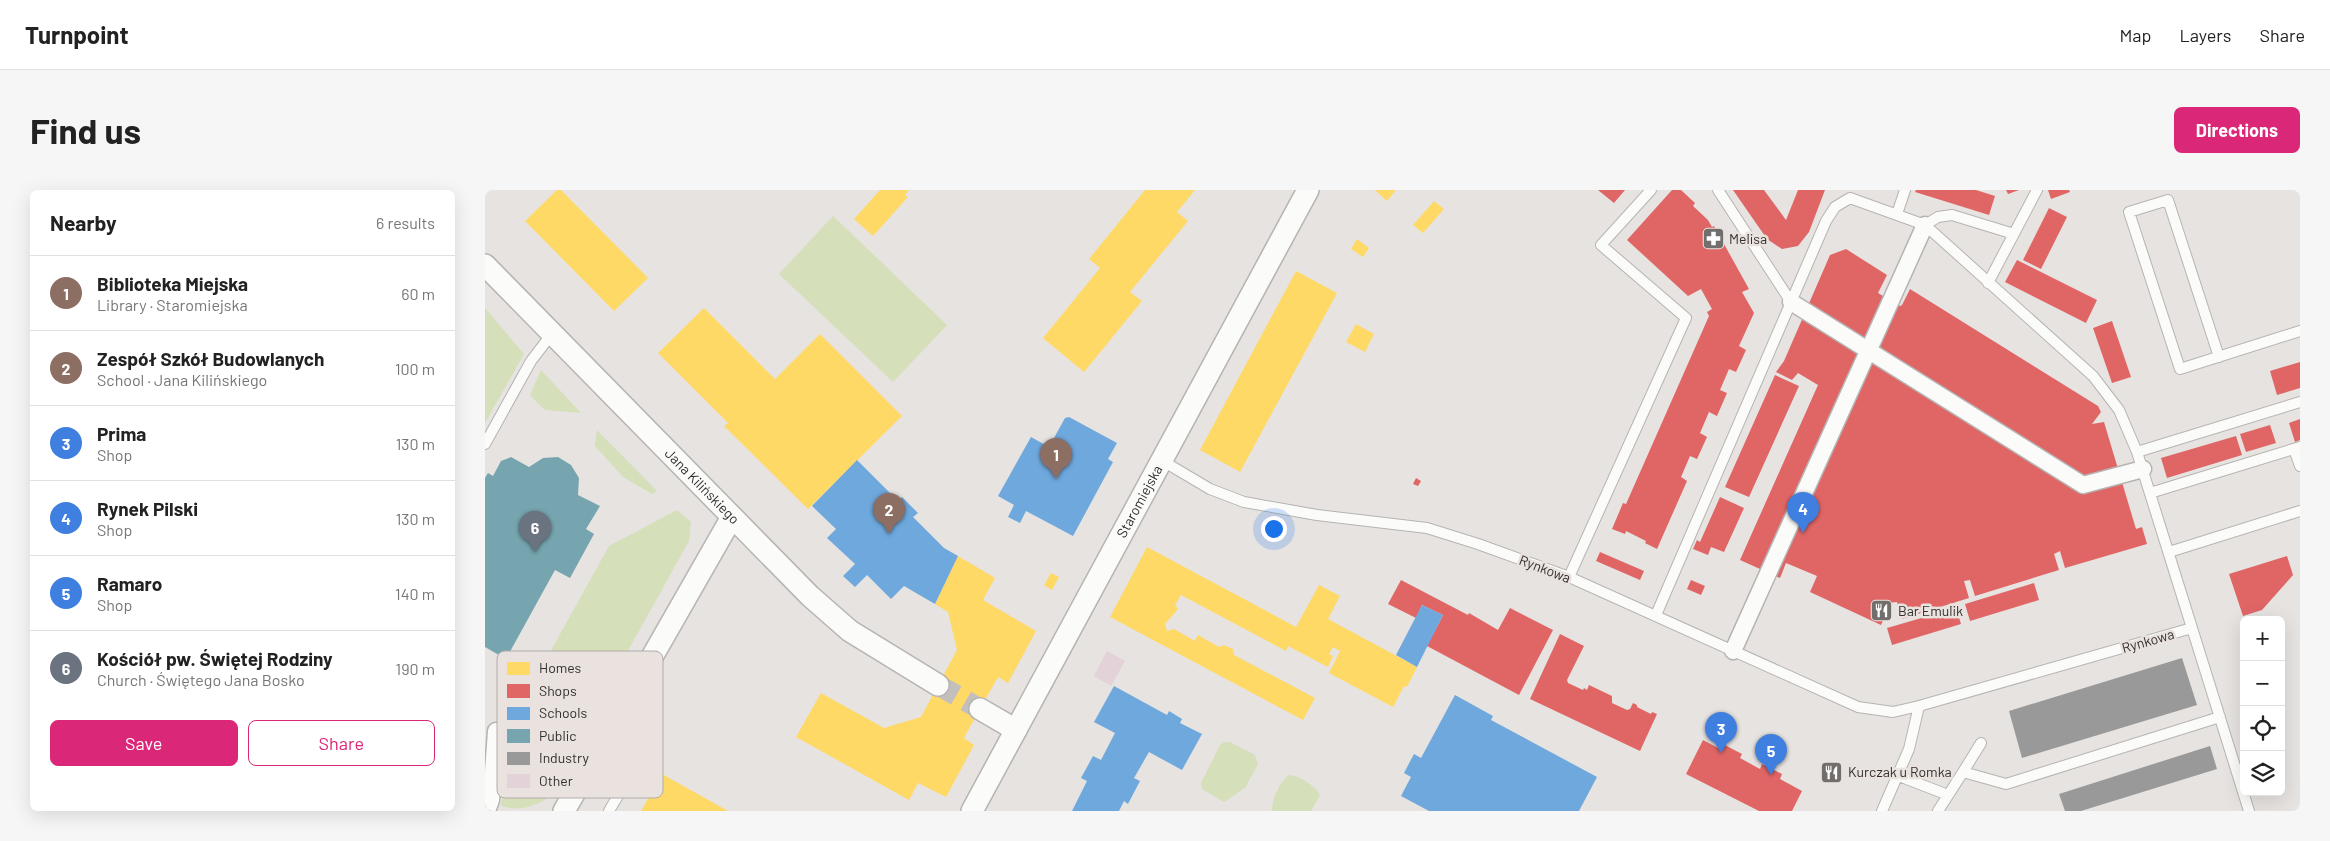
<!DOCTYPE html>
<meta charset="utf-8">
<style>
:root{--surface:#fff;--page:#f6f6f6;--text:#222;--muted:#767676;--line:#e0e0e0;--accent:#db2777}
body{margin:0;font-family:Barlow,sans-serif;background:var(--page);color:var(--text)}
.controls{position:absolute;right:15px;bottom:15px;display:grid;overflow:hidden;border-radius:8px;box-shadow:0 5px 20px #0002}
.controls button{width:45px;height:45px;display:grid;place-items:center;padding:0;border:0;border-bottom:1px solid var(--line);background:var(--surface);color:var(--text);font:25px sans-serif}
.you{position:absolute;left:788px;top:338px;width:18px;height:18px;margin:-12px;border:4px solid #fff;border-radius:50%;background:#1a73e8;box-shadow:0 0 0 8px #1a73e833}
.badge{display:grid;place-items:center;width:32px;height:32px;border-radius:50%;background:var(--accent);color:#fff;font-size:16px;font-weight:700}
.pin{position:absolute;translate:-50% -41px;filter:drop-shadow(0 1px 2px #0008)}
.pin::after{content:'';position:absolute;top:26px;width:18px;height:15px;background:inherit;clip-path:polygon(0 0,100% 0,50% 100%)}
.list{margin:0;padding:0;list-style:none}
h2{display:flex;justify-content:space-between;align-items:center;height:65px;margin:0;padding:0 20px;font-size:21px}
h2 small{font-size:16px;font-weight:400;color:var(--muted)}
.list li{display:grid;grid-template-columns:32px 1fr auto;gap:15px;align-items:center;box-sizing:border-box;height:75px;padding:0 20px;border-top:1px solid var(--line)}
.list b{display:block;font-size:19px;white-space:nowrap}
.list p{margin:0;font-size:16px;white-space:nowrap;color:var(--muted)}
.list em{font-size:16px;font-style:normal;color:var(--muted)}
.actions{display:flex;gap:10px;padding:15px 20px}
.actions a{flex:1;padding:11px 0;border:1px solid var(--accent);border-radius:8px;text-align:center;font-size:18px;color:var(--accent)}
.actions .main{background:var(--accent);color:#fff}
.icon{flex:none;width:28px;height:28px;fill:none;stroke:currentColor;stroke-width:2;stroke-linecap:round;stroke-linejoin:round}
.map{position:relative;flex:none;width:1815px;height:621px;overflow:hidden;border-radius:8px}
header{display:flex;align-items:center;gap:30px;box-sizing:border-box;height:70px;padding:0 25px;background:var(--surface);border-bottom:1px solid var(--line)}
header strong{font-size:24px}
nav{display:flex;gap:28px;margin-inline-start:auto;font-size:18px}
.intro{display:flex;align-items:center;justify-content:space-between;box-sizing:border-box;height:120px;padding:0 30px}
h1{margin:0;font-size:35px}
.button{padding:12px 22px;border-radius:8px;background:var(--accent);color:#fff;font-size:18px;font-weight:700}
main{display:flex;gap:30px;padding:0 30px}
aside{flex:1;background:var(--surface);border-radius:8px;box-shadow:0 5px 20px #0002}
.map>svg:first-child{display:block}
.green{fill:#d5dfba}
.homes{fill:#ffd966}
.shops{fill:#e06666}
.schools{fill:#6fa8dc}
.public{fill:#76a5af}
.industry{fill:#999}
.building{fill:#e3d2d8}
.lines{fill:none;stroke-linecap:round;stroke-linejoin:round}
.minor-tunnel{stroke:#c2bfbd;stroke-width:21;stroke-dasharray:21 11;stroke-linecap:butt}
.service-casing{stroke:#b6b4b2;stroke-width:12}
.pedestrian-casing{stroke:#b6b4b2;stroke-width:19}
.minor-casing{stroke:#b6b4b2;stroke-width:24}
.service{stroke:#fbfbfa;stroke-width:10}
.pedestrian{stroke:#fbfbfa;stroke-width:16}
.minor{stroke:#fbfbfa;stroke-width:21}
.labels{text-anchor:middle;stroke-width:5;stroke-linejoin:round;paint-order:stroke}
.poi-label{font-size:14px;fill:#322f2d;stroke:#e9e2de;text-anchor:start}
.street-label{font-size:14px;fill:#322f2d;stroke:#e9e2de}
.key{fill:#e9e2de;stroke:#b2aca9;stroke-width:1}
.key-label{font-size:14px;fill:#322f2d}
</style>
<header>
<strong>Turnpoint</strong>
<nav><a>Map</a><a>Layers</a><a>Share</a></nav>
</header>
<div class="intro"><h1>Find us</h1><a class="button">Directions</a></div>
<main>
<aside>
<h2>Nearby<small>6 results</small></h2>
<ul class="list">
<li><span class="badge" style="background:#8d6e63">1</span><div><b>Biblioteka Miejska</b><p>Library · Staromiejska</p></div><em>60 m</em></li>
<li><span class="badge" style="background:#8d6e63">2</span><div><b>Zespół Szkół Budowlanych</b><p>School · Jana Kilińskiego</p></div><em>100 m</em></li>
<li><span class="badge" style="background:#3f7fe0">3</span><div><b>Prima</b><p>Shop</p></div><em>130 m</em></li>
<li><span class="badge" style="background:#3f7fe0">4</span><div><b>Rynek Pilski</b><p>Shop</p></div><em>130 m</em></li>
<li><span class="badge" style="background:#3f7fe0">5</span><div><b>Ramaro</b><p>Shop</p></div><em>140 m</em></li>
<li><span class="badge" style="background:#6b7280">6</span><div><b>Kościół pw. Świętej Rodziny</b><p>Church · Świętego Jana Bosko</p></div><em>190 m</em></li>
</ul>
<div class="actions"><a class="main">Save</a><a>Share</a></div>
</aside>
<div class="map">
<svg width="1815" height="621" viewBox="0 0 1815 621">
<rect width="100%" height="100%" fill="#e6e3e1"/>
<path class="green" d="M348 26 462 135 408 192 294 84Z
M0 118 39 164 0 233Z
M56 180 96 223 60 220 45 205Z
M112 240 172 301 167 304 138 287 110 256Z
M192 320 206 332 204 351 60 610C44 618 33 621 16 616L29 527 124 356Z
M745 552 770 565 773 574 760 598 739 612 717 599 716 593 735 555 739 552Z
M804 585C813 585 831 596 835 605L826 621H787C787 610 794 592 804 585Z"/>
<path class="homes" d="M72 0H76L163 88 129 121 40 31Z
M395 0H424L420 5 423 7 388 46 369 29Z
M660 0H710L692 22 703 31 645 102 657 111 599 182 558 148 615 78 604 69Z
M890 0H911L902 11Z
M949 11 959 19 938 43 928 35Z
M872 49 884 58 878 67 866 59Z
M811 81 852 103 755 282 715 260Z
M219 118 290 189 335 144 417 226 323 319 239 236 243 233 173 163Z
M871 134 889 144 880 162 861 152Z
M662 357 811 437 834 395 855 406 843 429 932 477 922 497 919 496 908 517 844 483 855 461 848 457 844 464 848 466 843 477 803 456 801 461 696 405 690 415 693 419 680 434 682 441 689 439 710 451 713 445 734 457 739 455 748 459 749 465 830 508 818 530 625 427Z
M473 366 510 388 498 410 551 441 523 493 513 487 481 544 479 548 489 555 461 607 433 593 424 610 311 547 336 503 399 538 436 527 472 460 463 422 450 414Z
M566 383 574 387 567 400 559 395Z
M177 584 243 621H156Z"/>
<path class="shops" d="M1113 0H1140L1129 13Z
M1187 0H1196L1210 13 1208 16 1223 30 1227 37 1229 36 1264 99 1257 102 1269 123 1254 156 1261 160 1251 182 1244 179 1235 200 1242 203 1232 226 1224 222 1215 243 1222 247 1212 269 1205 266 1196 287 1202 291 1172 359 1160 353 1161 351 1141 341 1140 344 1127 339 1138 313 1141 314 1179 228 1224 126 1222 122 1227 119 1216 99 1203 106 1142 50Z
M1248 0H1279L1301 30 1313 0H1340L1324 42 1313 56 1297 59 1282 49Z
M1431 0H1491L1510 6 1504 25 1430 2Z
M1521 0H1534L1523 4Z
M1563 0H1584L1585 2 1566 9Z
M1564 18 1582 27 1556 79 1538 70Z
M1361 59 1402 85 1393 103 1415 116 1417 115 1425 99 1613 216 1616 222 1607 234 1619 232 1651 339 1657 337 1662 354 1580 378 1575 361 1569 364 1574 380 1490 406 1485 390 1479 391 1484 408 1417 429 1412 412 1392 414 1403 419 1396 435 1325 402 1332 386 1301 373 1295 388 1255 370 1333 195 1313 183 1307 190 1291 182 1299 171 1345 65Z
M1532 70 1612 110 1601 133 1520 92Z
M1627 131 1646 187 1627 193 1608 138Z
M1815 172V198L1792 205 1785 181Z
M1290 185 1314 196 1264 307 1240 297Z
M1815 229V250L1810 252 1804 233Z
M1785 235 1791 253 1761 262 1755 244Z
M1751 246 1757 265 1682 288 1676 268Z
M931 288 936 291 933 296 928 294Z
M1235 307 1259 318 1239 362 1226 357 1223 365 1208 359 1212 350 1215 352Z
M1115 362 1159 381 1155 390 1111 371Z
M1802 366 1808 385 1777 420 1758 426 1744 384Z
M916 390 983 425 984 423 1013 440 1025 418 1068 440 1034 505 942 456 958 425 937 415 931 428 903 414Z
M1206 390 1220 396 1216 405 1202 399Z
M1549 393 1554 410 1485 431 1480 414Z
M1471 418 1476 434 1407 455 1402 438Z
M1075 444 1099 456 1082 490 1083 493 1098 500 1099 498 1102 500 1104 495 1127 506V513L1142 520 1145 519 1148 513 1152 515V517L1166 524 1167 522 1172 524 1155 561 1045 509Z
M1218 550 1233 558 1236 553 1257 564 1255 568 1275 579 1277 574 1297 584 1295 589 1317 601 1307 621H1274L1201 584Z"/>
<path class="schools" d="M584 227 632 253 623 269 628 272 588 346 541 321 535 333 523 327 529 315 513 306 546 247 564 257 580 228Z
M372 270 413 311 417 307 433 323 428 327 459 358 473 366 450 414 419 396 406 409 382 385 370 397 358 386 370 374 342 348 351 339 327 316Z
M937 415 958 425 932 477 911 465Z
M629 496 682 525 684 521 697 529 695 533 717 544 697 580 664 562 649 588 655 591 643 614 639 611 634 621H587L602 591 596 588 608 566 616 570 630 543 609 532Z
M970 505 1008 526 1006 530 1112 587 1094 621H944L916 606 926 587 919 583 929 564 936 568Z"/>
<path class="public" d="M26 267 44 277 58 268 73 267 86 275 94 288 93 305 115 316 101 339 109 344 85 388 70 380 21 469 0 457V288L3 283 8 286 16 271Z"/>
<path class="industry" d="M1697 468 1712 515 1537 568 1524 521Z
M1725 556 1732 579 1596 621H1580L1574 604Z"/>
<path class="building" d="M622 461 640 471 626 496 609 486Z"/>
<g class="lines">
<path class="minor-tunnel" d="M453 495 495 519"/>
<defs>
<path id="service" d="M1233 0 1306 112
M1412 24 1420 0
M1440 35 1453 27 1467 25 1529 44
M1503 93 1552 0
M1734 167 1683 10 1644 22 1695 179 1815 141
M0 254 46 171 66 145
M1809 259 1815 276
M1652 262 1815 212
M676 270 725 299 759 312 832 325 942 338 993 354 1084 387 1373 517 1408 522 1434 516 1707 438 1764 621
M1665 303 1815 257
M1684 362 1815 321
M1084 387 1201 128 1116 55 1166 0
M1171 425 1341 31 1350 17 1365 8 1440 35 1608 186 1634 220 1652 262 1707 438
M1478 582 1496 553
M1414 586 1463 605
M124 621C132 606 159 570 145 553 140 548 131 544 125 540
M1397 621 1424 559 1434 516
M1453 621 1478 582 1521 594 1735 527"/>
<path id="pedestrian" d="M1306 112 1598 295 1658 279
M1248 461 1440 35
M2 621 6 610 11 541"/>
<g id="minor">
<path id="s1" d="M0 75 325 406 365 441 453 495"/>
<path d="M495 519 531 540"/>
<path d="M79 621 247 327"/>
<path id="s2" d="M487 621 823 0"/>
</g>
</defs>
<use href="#service" class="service-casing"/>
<use href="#pedestrian" class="pedestrian-casing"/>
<use href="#minor" class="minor-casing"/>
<use href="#service" class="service"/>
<use href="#pedestrian" class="pedestrian"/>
<use href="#minor" class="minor"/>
</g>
<defs>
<symbol id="pharmacy-square" viewBox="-11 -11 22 22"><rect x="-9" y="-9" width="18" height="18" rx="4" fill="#716e6c" stroke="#e9e2de"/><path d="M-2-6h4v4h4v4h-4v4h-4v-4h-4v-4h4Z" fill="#fff"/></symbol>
<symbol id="restaurant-square" viewBox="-11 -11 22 22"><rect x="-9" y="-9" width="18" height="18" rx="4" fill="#716e6c" stroke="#e9e2de"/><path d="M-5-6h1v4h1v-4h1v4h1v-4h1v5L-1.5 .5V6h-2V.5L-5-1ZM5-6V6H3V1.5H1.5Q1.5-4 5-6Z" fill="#fff"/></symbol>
</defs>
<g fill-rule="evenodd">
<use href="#pharmacy-square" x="1216" y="36" width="25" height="25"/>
<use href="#restaurant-square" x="1384" y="408" width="25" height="25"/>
<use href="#restaurant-square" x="1334" y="570" width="25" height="25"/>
</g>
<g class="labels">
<g class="poi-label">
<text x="1244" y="54">Melisa</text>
<text x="1413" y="426">Bar Emulik</text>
<text x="1363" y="587">Kurczak u Romka</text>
</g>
<g class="street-label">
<text dy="5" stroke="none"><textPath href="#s1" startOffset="310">Jana Kilińskiego</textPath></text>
<text dy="5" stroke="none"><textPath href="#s2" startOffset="352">Staromiejska</textPath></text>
<text transform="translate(1060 379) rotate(21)" y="5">Rynkowa</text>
<text transform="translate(1663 451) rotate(-16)" y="5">Rynkowa</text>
</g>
</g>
<rect x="12" y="461" width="166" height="147" rx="8" class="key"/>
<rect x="22" y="472" width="23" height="13" fill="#ffd966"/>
<rect x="22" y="494" width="23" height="14" fill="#e06666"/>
<rect x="22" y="517" width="23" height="13" fill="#6fa8dc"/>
<rect x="22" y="539" width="23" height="14" fill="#76a5af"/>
<rect x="22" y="562" width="23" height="13" fill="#999"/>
<rect x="22" y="584" width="23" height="14" fill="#e3d2d8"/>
<g class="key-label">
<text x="54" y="483">Homes</text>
<text x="54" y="506">Shops</text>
<text x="54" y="528">Schools</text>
<text x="54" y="551">Public</text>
<text x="54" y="573">Industry</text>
<text x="54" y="596">Other</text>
</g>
</svg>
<div class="controls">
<button>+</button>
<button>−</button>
<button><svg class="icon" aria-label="locate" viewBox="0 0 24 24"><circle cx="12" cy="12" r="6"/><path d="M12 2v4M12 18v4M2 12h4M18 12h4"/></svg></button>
<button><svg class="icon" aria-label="layers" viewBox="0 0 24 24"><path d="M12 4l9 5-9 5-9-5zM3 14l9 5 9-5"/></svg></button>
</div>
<div class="you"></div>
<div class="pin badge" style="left:571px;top:289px;background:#8d6e63">1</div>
<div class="pin badge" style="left:404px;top:344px;background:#8d6e63">2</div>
<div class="pin badge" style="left:1236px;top:563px;background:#3f7fe0">3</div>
<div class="pin badge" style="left:1318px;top:343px;background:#3f7fe0">4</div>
<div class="pin badge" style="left:1286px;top:585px;background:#3f7fe0">5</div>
<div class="pin badge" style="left:50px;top:362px;background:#6b7280">6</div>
</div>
</main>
